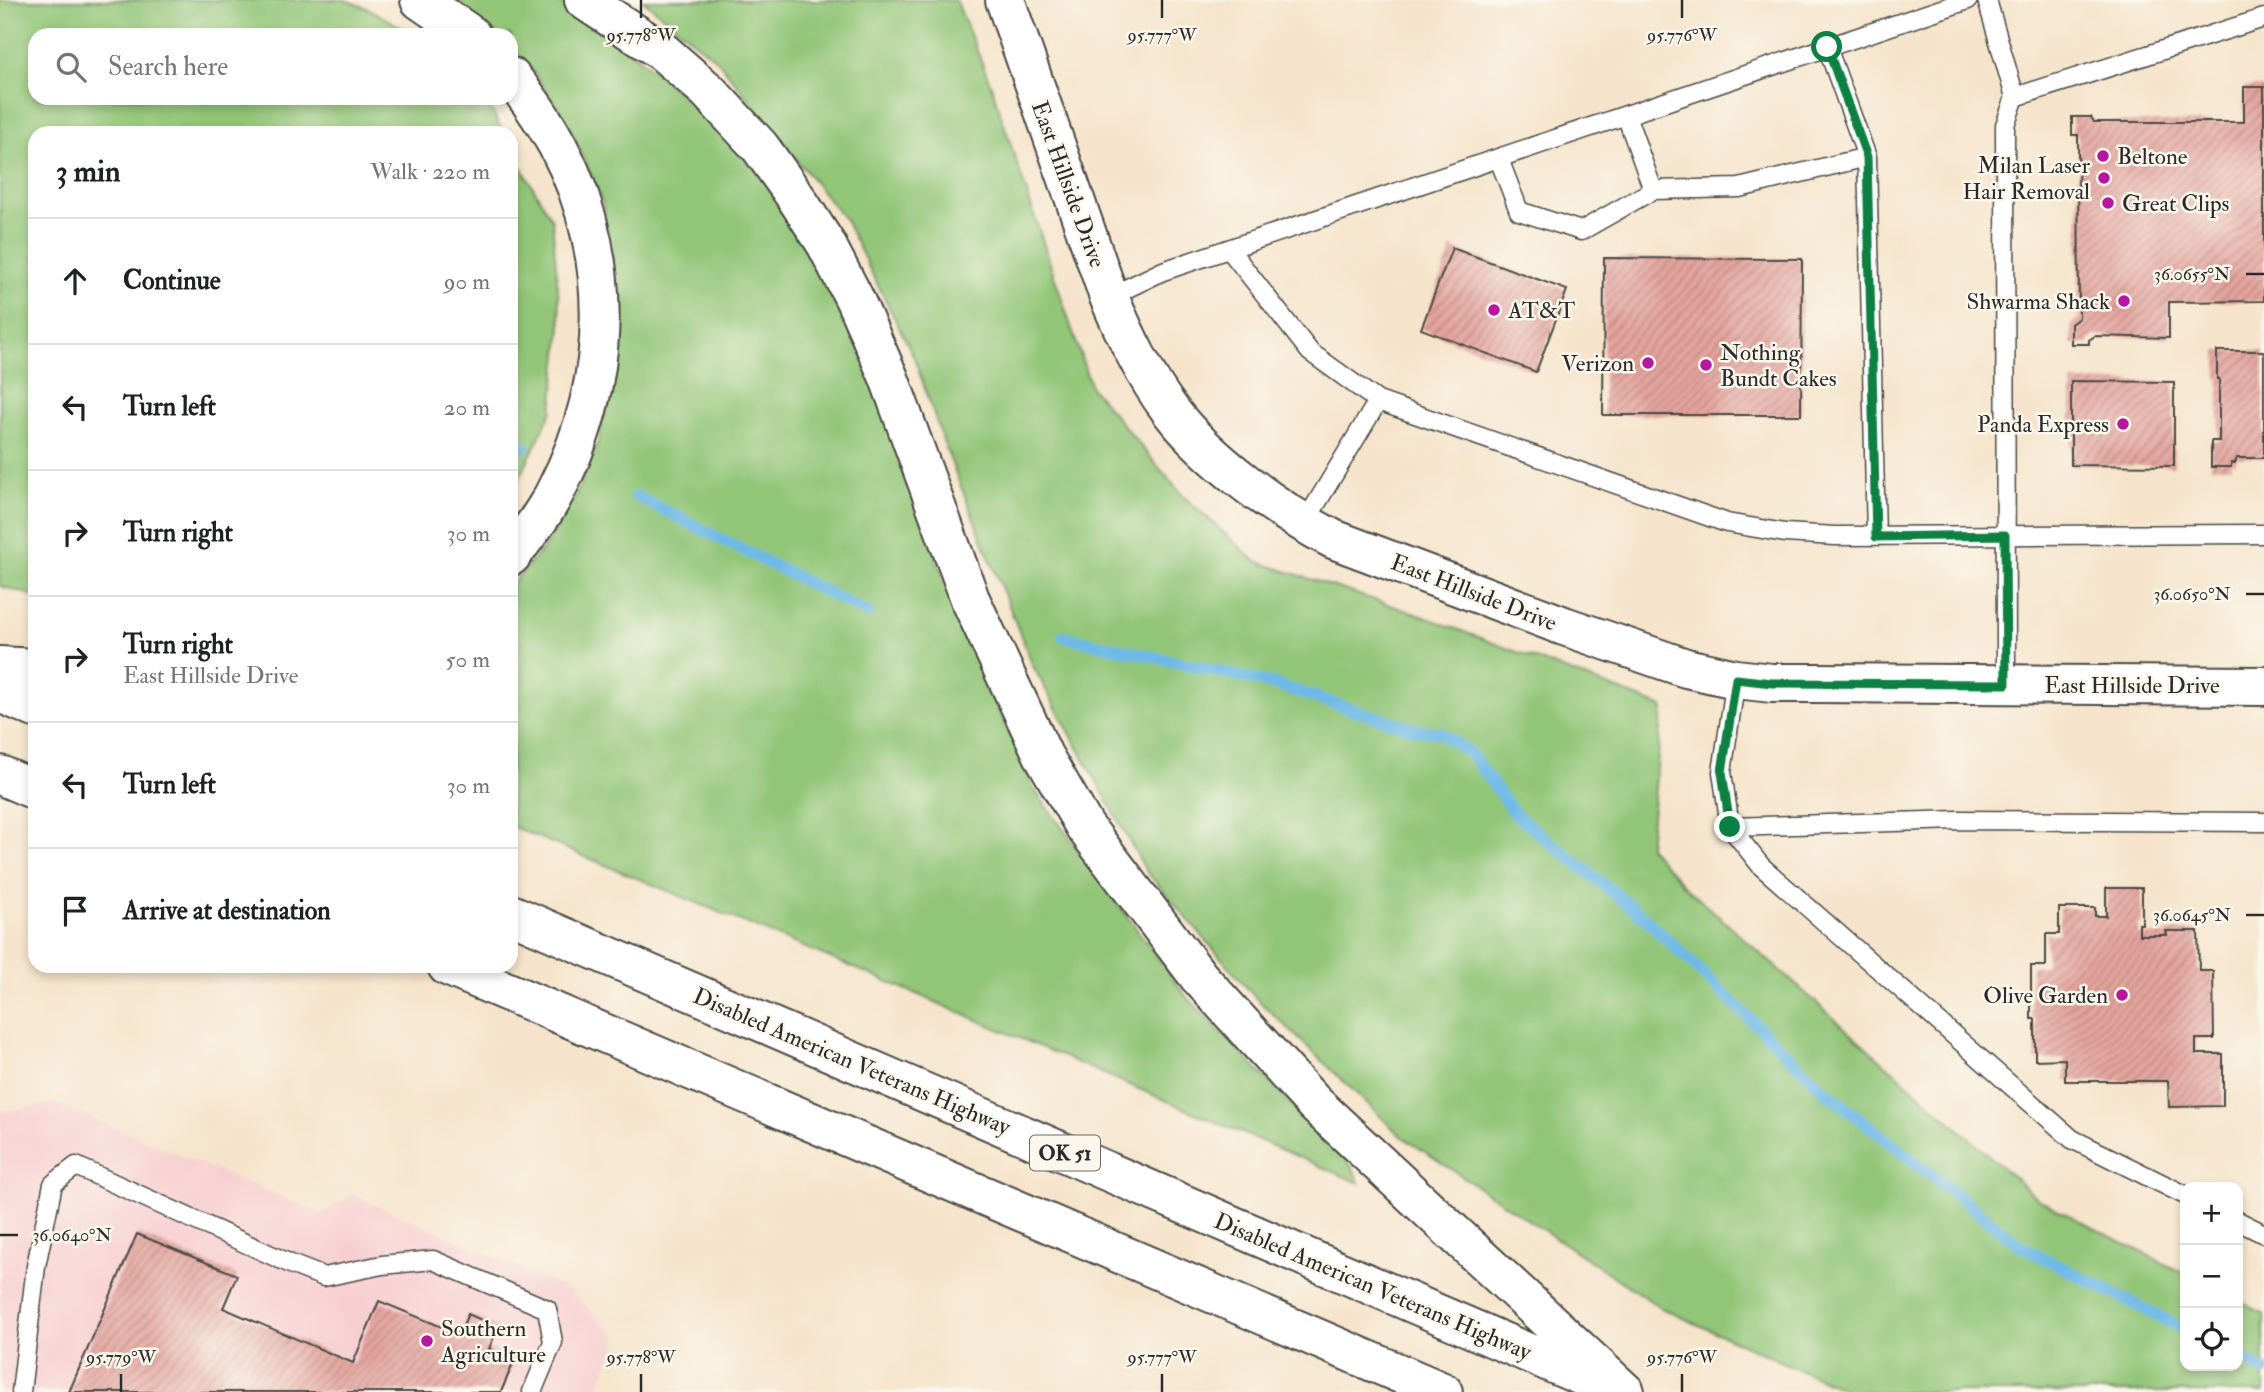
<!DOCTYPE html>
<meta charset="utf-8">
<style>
:root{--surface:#fff;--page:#f6f6f6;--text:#202124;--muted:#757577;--line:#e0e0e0}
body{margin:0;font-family:"IM FELL Double Pica",serif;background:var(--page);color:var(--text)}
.controls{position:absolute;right:21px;bottom:21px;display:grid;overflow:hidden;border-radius:14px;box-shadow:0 4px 10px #0003}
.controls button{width:63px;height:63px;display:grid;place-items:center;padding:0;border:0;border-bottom:2px solid var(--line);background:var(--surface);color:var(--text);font:35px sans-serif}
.stop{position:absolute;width:21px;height:21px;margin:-16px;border:5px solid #0b8043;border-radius:50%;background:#fff}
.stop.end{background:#0b8043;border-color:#fff;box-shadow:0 2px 7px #0008}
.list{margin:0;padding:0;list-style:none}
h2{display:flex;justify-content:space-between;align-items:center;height:91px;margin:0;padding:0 28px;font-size:30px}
h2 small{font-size:23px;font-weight:400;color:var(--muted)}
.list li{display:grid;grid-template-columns:46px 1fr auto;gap:21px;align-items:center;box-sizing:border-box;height:126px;padding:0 28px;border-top:2px solid var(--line)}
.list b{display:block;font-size:26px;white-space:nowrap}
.list p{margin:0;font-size:23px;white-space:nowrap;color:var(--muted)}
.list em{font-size:23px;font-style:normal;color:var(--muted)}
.icon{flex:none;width:38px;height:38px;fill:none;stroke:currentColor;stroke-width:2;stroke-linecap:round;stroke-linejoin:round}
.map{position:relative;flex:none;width:2264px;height:1392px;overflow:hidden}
.search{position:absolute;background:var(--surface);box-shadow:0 4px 10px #0003;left:28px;top:28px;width:490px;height:77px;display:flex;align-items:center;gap:18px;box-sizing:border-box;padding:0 24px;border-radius:21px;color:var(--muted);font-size:26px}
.panel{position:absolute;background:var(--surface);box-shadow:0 4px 10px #0003;left:28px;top:126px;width:490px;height:847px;border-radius:21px}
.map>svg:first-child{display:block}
.built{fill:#f7cfd1}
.green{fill:#91c577;stroke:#5e7851;stroke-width:2}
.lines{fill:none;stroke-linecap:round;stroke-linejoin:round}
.stream{stroke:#6eb9e7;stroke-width:12}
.building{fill:url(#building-hatch)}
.lane-casing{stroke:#494743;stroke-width:21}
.secondary-casing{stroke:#494743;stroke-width:42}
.highway-casing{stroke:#494743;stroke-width:42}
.lane{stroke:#fff;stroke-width:18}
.secondary{stroke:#fff;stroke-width:38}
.highway{stroke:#fff;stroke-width:38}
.route{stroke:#0b8043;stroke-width:9}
.ticks{fill:none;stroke:#2b2b2b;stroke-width:2.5}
.poi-dot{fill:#b5179e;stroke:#fbf7ec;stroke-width:2.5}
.labels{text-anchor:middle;stroke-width:5;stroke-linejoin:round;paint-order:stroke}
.shield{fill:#fbf7ec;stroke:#696865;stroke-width:2}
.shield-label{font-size:21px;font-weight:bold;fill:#2b2b2b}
.poi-label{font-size:23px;fill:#2b2b2b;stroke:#fbf7ec;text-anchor:start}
.street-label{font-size:23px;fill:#2b2b2b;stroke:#fbf7ec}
.ticks-label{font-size:18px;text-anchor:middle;fill:#2b2b2b;stroke:#fbf7ec;stroke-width:5;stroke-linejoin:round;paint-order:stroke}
</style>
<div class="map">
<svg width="2264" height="1392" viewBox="0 0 2264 1392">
<defs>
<pattern id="building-hatch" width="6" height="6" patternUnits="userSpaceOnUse" patternTransform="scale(1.75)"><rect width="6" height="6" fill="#e4a49d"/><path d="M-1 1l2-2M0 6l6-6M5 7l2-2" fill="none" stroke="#b98680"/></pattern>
</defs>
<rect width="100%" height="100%" fill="#fbf7ec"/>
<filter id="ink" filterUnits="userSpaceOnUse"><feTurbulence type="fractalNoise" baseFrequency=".0143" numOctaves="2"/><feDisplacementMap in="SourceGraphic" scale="14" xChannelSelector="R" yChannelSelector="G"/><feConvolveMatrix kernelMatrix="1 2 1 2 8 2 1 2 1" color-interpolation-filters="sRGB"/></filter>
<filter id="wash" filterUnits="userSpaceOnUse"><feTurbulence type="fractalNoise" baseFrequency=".00686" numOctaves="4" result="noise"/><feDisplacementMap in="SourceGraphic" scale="28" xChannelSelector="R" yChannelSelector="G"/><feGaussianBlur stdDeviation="1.57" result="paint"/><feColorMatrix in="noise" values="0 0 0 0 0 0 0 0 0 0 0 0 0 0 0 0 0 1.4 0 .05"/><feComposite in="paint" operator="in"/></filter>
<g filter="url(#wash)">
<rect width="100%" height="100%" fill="#f5e4cb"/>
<path class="built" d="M55 1103 322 1214 353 1195 570 1290 619 1339 596 1392H0V1112Z"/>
<path class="green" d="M0 0H345L367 8 415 35H35V98H480L491 109 503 133H35V596L0 586Z
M454 0H555L619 42 675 88 735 144 782 202 826 274 879 393 946 585 1033 788 1186 996 1353 1168 1359 1183 893 984 511 826V585L543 549 575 497 598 442 613 380 619 307 602 201 568 123 535 74 511 46V35H498Z
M643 0H956L991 85 1091 387 1182 495 1255 561 1414 613 1663 707 1649 847 1682 884 2039 1200 2185 1274V1366H2238V1300L2264 1314V1392H1850L1663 1309 1401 1136 1254 996 1146 871 1033 666 946 449 913 355 845 220 718 61Z
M511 149 552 220 561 326 552 411 511 495Z"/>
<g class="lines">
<path class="stream" d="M511 441 524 447
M636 496 868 613
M1063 636 1277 685 1417 730 1441 733 1470 753 1515 814 1644 917 1824 1090 2021 1246 2185 1330
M2238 1357 2264 1371"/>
</g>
<g id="blocks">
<path class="building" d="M2244 87H2264V301L2169 302V338L2095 336 2089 340V344H2071V324L2079 318 2078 135H2072V117H2091L2094 122H2244Z
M1452 248 1567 290 1536 372 1421 329Z
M1604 258 1802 259 1801 415H1603Z
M2217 351H2264V458H2237L2235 463H2231V467H2211V441H2219V379H2217Z
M2071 381 2174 382V466L2071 465Z
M2106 888H2142V924H2139V935H2167L2166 931H2198L2199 971H2213L2214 1039H2196V1054H2223V1106L2169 1107 2168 1081H2065V1059L2035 1060V1019H2031V966H2046V934H2059V908H2095V916H2106Z
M137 1234 237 1275 223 1308 353 1363 379 1301 459 1334 468 1314 498 1327 489 1349 515 1359 501 1392H69Z"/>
</g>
</g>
<g filter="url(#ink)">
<use href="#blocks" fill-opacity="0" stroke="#494743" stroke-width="2"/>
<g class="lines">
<defs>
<path id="lane" d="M1987 0 2015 97 2264 18
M1827 47 1867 157 1876 536
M1626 115 1653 190 1739 188 1867 157
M1499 159 1519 211 1581 231 1653 190
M1229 249 1310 352 1378 401 1727 523 1785 533 1835 536 2264 534
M1109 297 1163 271 1968 0
M1304 524 1378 401
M1736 679 1722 772 1730 827 1761 866 2072 1139 2185 1195
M2006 684 2005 125 2015 97
M1730 827 1959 820 2264 822
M2238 1221 2264 1234
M21 1392 36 1266 53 1184 76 1166 293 1265 324 1277 382 1265 433 1260 547 1309 553 1342 532 1392"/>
<path id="secondary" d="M1005 0 1109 297C1126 337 1144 375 1170 410 1208 460 1277 510 1333 539L1564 626 1686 668 1736 679 1772 683H1813L2264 686"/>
<path id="highway" d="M420 0 471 35
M584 0 663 52 708 91 760 147 795 196 826 244 855 300 889 378 970 599 1043 755 1085 827 1199 977 1315 1104 1625 1392
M511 77C611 196 627 352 556 490 545 513 527 535 511 556
M0 666 35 668
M0 693 35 708
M0 775 35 790
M511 914 1607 1387
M447 966 1443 1392"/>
</defs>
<use href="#lane" class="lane-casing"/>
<use href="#secondary" class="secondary-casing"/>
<use href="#highway" class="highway-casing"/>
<use href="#lane" class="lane"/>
<use href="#secondary" class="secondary"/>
<use href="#highway" class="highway"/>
</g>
</g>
<g class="lines" filter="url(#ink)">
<path class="route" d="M1730 827 1722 772 1736 679 1772 683 2006 684 2005 535 1876 537 1867 157 1827 47"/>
</g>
<path class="ticks" d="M641 0V18M1162 0V18M1682 0V18M2246 274H2264M2246 594H2264M2246 915H2264M0 1235H18M121 1374V1392M641 1374V1392M1162 1374V1392M1682 1374V1392"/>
<g class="poi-dot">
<circle cx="2103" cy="156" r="7"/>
<circle cx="2104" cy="178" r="7"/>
<circle cx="2108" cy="203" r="7"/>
<circle cx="2124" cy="301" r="7"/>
<circle cx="1494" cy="310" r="7"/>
<circle cx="1648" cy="363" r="7"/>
<circle cx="1706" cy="365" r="7"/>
<circle cx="2123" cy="424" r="7"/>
<circle cx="2122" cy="995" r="7"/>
<circle cx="427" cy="1341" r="7"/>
</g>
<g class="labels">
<rect class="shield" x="1030" y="1135.5" width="70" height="35" rx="5"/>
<g class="shield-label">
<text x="1065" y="1160">OK 51</text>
</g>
<g class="poi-label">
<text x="2117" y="164">Beltone</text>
<text x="2090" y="173" text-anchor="end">Milan Laser<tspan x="2090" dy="26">Hair Removal</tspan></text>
<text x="2122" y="211">Great Clips</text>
<text x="2110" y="309" text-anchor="end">Shwarma Shack</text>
<text x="1508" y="318">AT&amp;T</text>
<text x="1720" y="360">Nothing<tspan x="1720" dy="26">Bundt Cakes</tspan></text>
<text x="1634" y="371" text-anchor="end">Verizon</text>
<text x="2109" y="432" text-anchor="end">Panda Express</text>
<text x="2108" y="1003" text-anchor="end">Olive Garden</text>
<text x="441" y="1336">Southern<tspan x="441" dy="26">Agriculture</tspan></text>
</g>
<g class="street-label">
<text transform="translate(1069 184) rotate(70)" y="8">East Hillside Drive</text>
<text transform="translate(1474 592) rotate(21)" y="8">East Hillside Drive</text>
<text x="2132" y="693">East Hillside Drive</text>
<text transform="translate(852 1061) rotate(23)" y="8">Disabled American Veterans Highway</text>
<text transform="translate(1373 1286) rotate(23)" y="8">Disabled American Veterans Highway</text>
</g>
</g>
<g class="ticks-label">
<text x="641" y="41">95.778°W</text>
<text x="1162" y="41">95.777°W</text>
<text x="1682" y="41">95.776°W</text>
<text x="2192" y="280">36.0655°N</text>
<text x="2192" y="600">36.0650°N</text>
<text x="2192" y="921">36.0645°N</text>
<text x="72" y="1241">36.0640°N</text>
<text x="121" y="1363">95.779°W</text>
<text x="641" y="1363">95.778°W</text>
<text x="1162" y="1363">95.777°W</text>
<text x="1682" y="1363">95.776°W</text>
</g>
</svg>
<div class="controls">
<button>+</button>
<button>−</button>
<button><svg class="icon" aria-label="locate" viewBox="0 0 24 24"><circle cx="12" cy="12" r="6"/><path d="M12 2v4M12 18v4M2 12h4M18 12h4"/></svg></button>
</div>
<div class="stop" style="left:1827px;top:47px"></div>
<div class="stop end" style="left:1730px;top:827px"></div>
<div class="search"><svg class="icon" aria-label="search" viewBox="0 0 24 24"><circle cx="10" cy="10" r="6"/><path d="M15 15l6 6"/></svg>Search here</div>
<section class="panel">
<h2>3 min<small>Walk · 220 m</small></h2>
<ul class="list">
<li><svg class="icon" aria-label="ahead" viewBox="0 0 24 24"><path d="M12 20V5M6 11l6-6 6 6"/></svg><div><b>Continue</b></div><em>90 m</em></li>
<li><svg class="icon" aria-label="left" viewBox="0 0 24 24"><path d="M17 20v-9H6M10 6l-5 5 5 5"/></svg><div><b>Turn left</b></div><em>20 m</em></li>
<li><svg class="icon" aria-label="right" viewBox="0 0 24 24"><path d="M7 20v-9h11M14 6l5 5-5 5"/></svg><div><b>Turn right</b></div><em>30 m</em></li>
<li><svg class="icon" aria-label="right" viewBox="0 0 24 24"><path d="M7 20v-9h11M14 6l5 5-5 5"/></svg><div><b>Turn right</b><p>East Hillside Drive</p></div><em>50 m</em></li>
<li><svg class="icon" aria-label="left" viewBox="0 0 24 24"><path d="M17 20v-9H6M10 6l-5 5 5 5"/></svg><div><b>Turn left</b></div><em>30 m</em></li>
<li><svg class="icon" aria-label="arrive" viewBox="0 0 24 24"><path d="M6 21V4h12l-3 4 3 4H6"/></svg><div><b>Arrive at destination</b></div></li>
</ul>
</section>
</div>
